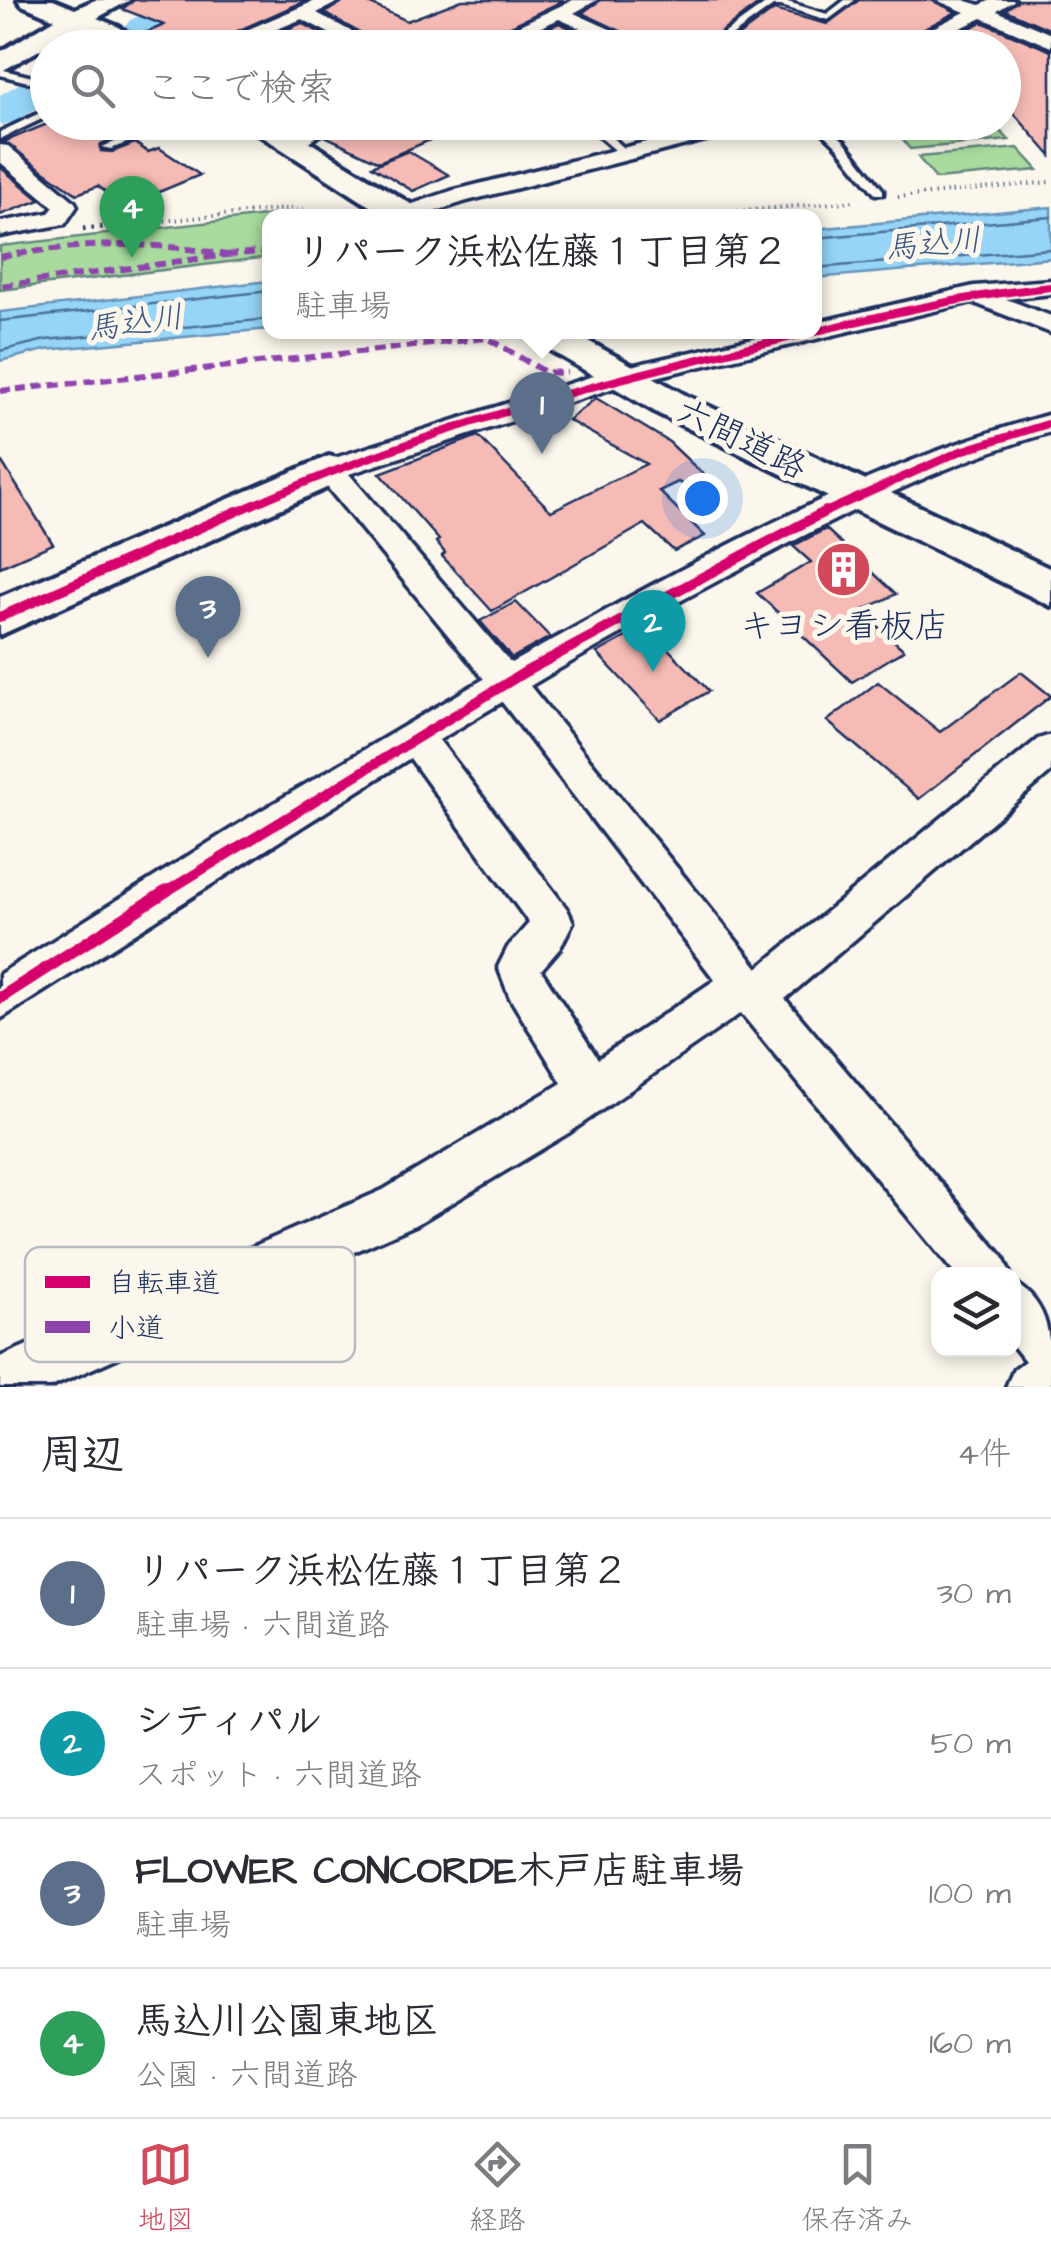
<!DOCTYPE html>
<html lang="ja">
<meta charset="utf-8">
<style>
:root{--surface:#fff;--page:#f7f7f7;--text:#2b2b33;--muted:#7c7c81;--line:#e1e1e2;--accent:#d1495b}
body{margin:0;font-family:"Architects Daughter","Klee One",sans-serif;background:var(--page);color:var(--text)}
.controls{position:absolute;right:30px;bottom:30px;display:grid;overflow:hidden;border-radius:20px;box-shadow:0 5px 15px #0003}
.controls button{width:90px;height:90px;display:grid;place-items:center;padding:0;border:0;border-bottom:2px solid var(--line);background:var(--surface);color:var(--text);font:50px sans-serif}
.you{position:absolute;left:702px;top:498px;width:35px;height:35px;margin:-25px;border:8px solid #fff;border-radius:50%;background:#1a73e8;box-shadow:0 0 0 15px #1a73e833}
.badge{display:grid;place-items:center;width:65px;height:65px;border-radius:50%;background:var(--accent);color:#fff;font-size:32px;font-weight:700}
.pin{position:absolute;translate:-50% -82px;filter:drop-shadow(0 2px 5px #0008)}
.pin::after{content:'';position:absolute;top:52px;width:35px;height:30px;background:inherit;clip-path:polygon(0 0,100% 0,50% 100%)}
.popup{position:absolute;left:262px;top:209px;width:560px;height:130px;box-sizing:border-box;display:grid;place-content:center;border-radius:20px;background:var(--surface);filter:drop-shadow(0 2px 8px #0005);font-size:32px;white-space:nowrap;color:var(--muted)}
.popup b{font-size:38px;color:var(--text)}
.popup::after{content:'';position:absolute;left:50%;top:100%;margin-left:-20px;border:20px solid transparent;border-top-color:var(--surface)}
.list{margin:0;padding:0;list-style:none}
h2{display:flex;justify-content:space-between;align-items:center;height:130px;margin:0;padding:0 40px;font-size:42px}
h2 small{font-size:32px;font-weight:400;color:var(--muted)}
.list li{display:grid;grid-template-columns:65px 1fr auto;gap:30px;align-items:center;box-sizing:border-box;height:150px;padding:0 40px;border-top:2px solid var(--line)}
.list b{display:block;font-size:38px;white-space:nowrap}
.list p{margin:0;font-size:32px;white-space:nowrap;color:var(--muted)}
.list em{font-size:32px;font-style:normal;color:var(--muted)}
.icon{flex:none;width:55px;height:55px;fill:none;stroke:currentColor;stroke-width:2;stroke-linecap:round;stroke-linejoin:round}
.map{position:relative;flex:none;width:1051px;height:1387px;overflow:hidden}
.search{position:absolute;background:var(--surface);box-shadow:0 5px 15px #0003;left:30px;right:30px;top:30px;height:110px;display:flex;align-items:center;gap:25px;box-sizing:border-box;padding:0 35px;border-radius:55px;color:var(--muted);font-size:38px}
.sheet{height:730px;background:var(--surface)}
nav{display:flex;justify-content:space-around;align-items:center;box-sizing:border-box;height:140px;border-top:2px solid var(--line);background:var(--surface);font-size:28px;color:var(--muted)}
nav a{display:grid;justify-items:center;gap:5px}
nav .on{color:var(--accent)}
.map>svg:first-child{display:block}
.green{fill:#a8db9d;stroke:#62857e;stroke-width:2.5}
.water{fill:#96d5f7;stroke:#6593ba;stroke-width:2.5}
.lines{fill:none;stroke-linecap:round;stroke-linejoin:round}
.shore{stroke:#4c719b;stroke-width:2.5}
.river{fill:#96d5f7;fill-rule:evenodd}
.building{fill:#f7bbb5;stroke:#1b2f5e;stroke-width:2.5}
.lane-casing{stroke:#1b2f5e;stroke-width:7}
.street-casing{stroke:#1b2f5e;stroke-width:7}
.secondary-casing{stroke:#1b2f5e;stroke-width:8}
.path-far1{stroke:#1b2f5e;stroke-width:4;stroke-dasharray:1 5;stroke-linecap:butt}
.path{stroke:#1b2f5e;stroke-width:5;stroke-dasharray:2.5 6;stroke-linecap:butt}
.lane{fill:#fbf7ec;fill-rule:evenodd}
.street{fill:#fbf7ec;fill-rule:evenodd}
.secondary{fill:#fbf7ec;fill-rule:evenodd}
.quiet{stroke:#8e44ad;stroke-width:6;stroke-dasharray:11 6;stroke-linecap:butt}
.cycleway-far2-casing{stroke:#fbf7ec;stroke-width:12}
.cycleway-far1-casing{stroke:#fbf7ec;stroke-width:16}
.cycleway-casing{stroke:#fbf7ec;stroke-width:19}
.cycleway-far2{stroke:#d6006c;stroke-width:8}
.cycleway-far1{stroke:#d6006c;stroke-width:10}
.cycleway{stroke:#d6006c;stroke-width:12}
.labels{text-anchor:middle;stroke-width:10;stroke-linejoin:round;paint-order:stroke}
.far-water-label{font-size:32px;font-style:italic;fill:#3a5884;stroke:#fbf7ec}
.street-label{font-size:35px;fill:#1b2f5e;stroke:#fbf7ec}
.poi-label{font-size:35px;fill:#1b2f5e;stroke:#fbf7ec}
.key{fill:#fbf7ec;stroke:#b8bbc1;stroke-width:2.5}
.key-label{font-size:28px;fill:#1b2f5e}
</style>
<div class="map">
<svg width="1051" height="1387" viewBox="0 0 1051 1387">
<rect width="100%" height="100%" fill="#fbf7ec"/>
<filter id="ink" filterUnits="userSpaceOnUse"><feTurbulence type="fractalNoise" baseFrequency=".01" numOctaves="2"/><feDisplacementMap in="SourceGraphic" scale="20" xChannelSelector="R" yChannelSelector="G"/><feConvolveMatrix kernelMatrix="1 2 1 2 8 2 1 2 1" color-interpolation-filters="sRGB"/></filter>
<g filter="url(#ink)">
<path class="green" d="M958 122 993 123 1009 140 910 149 893 128Z
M1018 148 1038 170 936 179 918 157Z
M282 214 292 216H270L269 257 0 290V246Z"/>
<path class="water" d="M1051 207V258L815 278V229Z
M269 281V329L45 350 0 361V312Z"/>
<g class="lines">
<path class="shore" d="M814 238 1051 217
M814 268 1051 249
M0 321 270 291
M0 351 45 340 270 319"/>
<path class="river" d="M178 0H227L222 8C195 19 159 43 130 36L124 28 130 20Z
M48 71V101L15 122 0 125V95L34 75Z"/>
</g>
<path class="building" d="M134 0H307L200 48H152L138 36 164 25 122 9Z
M345 0H362L407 21 462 0H564L466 48H386L325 13Z
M600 0H764L700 48H656L582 13Z
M859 0H932L956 12 888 48H722L774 10 827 24Z
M1019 0H1051V30L1005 10Z
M982 22 1051 51V156L1004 102V48H928Z
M302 23 348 48H242Z
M559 23 615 48H506Z
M52 122H106L123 135 101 144V151L112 152 135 143 148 152 159 148 200 175 137 201 119 189 107 193 98 186 77 194 3 142Z
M344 122H472L379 162 325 136Z
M408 151 449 175 413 191 372 166Z
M0 167 40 200 0 215Z
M596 398 669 442 726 496 719 505 678 482 659 491 705 536 674 551 645 524 492 611 442 556 445 553 436 542 439 540 380 473 478 436 551 511 646 464 568 420Z
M0 459 53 544 0 567Z
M826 529 896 594 862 611 904 650 852 682 757 593 811 562 793 546Z
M516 602 550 637 512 658 480 621Z
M646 626 709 691 660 720 597 653Z
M1021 672 1051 696 919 799 827 721 878 682 940 732Z"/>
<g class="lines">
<defs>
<path id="lane" d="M781 0 827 14 845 0H855L828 20 781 6H773L715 48H704L768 2Z
M0 69 48 81V87L0 75Z
M48 109V116L0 139V132Z
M148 122H159L162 129 111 149 102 147 151 128Z
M582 122H594L630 153 621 155Z
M812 122H824L845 142 883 190V194H875L837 146Z"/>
<path id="street" d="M317 0H342L317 13 382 48H357L302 19 231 48H204Z
M573 0H597L574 13 652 48H626L559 19 496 48H470Z
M936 0H964L980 5 991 0H1015L997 11 1051 34V47L982 18 918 48H892L965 12Z
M313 122H340L297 149H281L278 144 281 139Z
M726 122H763L760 126 467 201 421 216H388L392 211 451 191Z
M0 145 8 146 74 201 77 206 65 224 0 236V222L49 213 54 207 0 162Z
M1051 280V294L1006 299 1051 316V333L972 302 626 384 349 474 511 663C684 567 860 466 1051 414V432C947 462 852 510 757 560 681 600 604 642 530 686L758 968 1038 739 1051 735V772L785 999 1003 1257 1010 1274H955L741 1013 570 1132 417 1224 51 1387H0V1357L383 1190 562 1083 510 998 498 967 508 947 529 923 410 758 0 1019V974L247 819 484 679 319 477 314 470 319 463 609 371 779 332H814V323L974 286ZM502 702 715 980 598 1059 541 970 560 948 573 922 567 909 439 740Z
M1014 1283C1051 1304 1051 1341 1051 1387H1006L1014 1369 1025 1361 1014 1347Z"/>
<path id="secondary" d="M18 0H53L75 9 95 0H130L97 18 119 27 148 48H115L77 29 0 72V52L55 19 22 5Z
M240 122H277L419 209 424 216H385Z
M527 332H572L687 396 1051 569V606L659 414 533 340Z
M329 456 344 460 350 470 344 480 0 635V597Z"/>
</defs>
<use href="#lane" class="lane-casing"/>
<use href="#street" class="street-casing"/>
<use href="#secondary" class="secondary-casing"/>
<path class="path-far1" d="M898 197 1051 182
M684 216 856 201
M141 223 306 207"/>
<path class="path" d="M83 229 166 221"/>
<use href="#lane" class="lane"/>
<use href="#street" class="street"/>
<use href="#secondary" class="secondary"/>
<path class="quiet" d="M226 255 270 251
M0 257C76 243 150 240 226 255L0 286
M0 391 487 338 545 372 567 373"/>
<defs>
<path id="cycleway-far2" d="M232 514C406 435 589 384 775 341 867 319 957 296 1051 287
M821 514 961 451 1051 423"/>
<path id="cycleway-far1" d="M0 617 237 511
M164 893 525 672 826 511"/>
<path id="cycleway" d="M0 998 168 890"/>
</defs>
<use href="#cycleway-far2" class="cycleway-far2-casing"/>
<use href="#cycleway-far1" class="cycleway-far1-casing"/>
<use href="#cycleway" class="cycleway-casing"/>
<use href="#cycleway-far2" class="cycleway-far2"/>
<use href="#cycleway-far1" class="cycleway-far1"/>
<use href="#cycleway" class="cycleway"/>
</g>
</g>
<defs>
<symbol id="building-disc" viewBox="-11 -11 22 22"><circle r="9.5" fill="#d1495b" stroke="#fbf7ec"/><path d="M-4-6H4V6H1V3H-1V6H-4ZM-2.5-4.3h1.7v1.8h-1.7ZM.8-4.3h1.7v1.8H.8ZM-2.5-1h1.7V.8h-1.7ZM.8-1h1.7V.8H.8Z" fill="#fff"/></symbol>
</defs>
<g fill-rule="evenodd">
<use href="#building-disc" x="812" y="538" width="63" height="63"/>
</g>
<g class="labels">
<g class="far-water-label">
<text transform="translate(933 243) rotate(-5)" y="11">馬込川</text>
<text transform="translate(135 322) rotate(-8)" y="11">馬込川</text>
</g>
<g class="street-label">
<text transform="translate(742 438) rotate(26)" y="12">六間道路</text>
</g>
<g class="poi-label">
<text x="844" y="637">キヨシ看板店</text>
</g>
</g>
<rect x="25" y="1247" width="330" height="115" rx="15" class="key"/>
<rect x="45" y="1276" width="45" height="12" fill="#d6006c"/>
<rect x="45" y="1321" width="45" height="12" fill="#8e44ad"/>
<g class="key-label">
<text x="108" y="1292">自転車道</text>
<text x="108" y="1337">小道</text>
</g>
</svg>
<div class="controls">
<button><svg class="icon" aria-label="layers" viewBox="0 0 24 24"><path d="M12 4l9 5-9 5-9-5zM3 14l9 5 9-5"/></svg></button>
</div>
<div class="you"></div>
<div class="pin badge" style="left:542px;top:454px;background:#5c6f8a">1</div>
<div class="popup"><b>リパーク浜松佐藤１丁目第２</b>駐車場</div>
<div class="pin badge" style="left:653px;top:672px;background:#0f9aa8">2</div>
<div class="pin badge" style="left:208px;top:658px;background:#5c6f8a">3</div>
<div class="pin badge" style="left:132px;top:258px;background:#2e9e5b">4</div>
<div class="search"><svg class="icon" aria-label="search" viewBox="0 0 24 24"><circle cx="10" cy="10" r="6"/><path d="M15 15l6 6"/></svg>ここで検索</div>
</div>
<section class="sheet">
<h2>周辺<small>4件</small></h2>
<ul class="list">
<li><span class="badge" style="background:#5c6f8a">1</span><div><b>リパーク浜松佐藤１丁目第２</b><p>駐車場 · 六間道路</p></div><em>30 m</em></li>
<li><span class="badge" style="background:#0f9aa8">2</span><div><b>シティパル</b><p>スポット · 六間道路</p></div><em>50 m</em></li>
<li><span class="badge" style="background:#5c6f8a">3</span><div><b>FLOWER CONCORDE木戸店駐車場</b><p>駐車場</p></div><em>100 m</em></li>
<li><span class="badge" style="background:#2e9e5b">4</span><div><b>馬込川公園東地区</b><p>公園 · 六間道路</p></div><em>160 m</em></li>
</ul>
</section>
<nav>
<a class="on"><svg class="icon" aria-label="map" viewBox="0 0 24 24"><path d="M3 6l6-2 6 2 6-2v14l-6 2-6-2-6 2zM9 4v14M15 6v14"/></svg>地図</a>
<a><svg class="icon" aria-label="directions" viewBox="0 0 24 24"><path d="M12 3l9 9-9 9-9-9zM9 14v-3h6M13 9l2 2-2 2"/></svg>経路</a>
<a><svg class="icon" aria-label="saved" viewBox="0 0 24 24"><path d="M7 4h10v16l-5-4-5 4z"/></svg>保存済み</a>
</nav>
